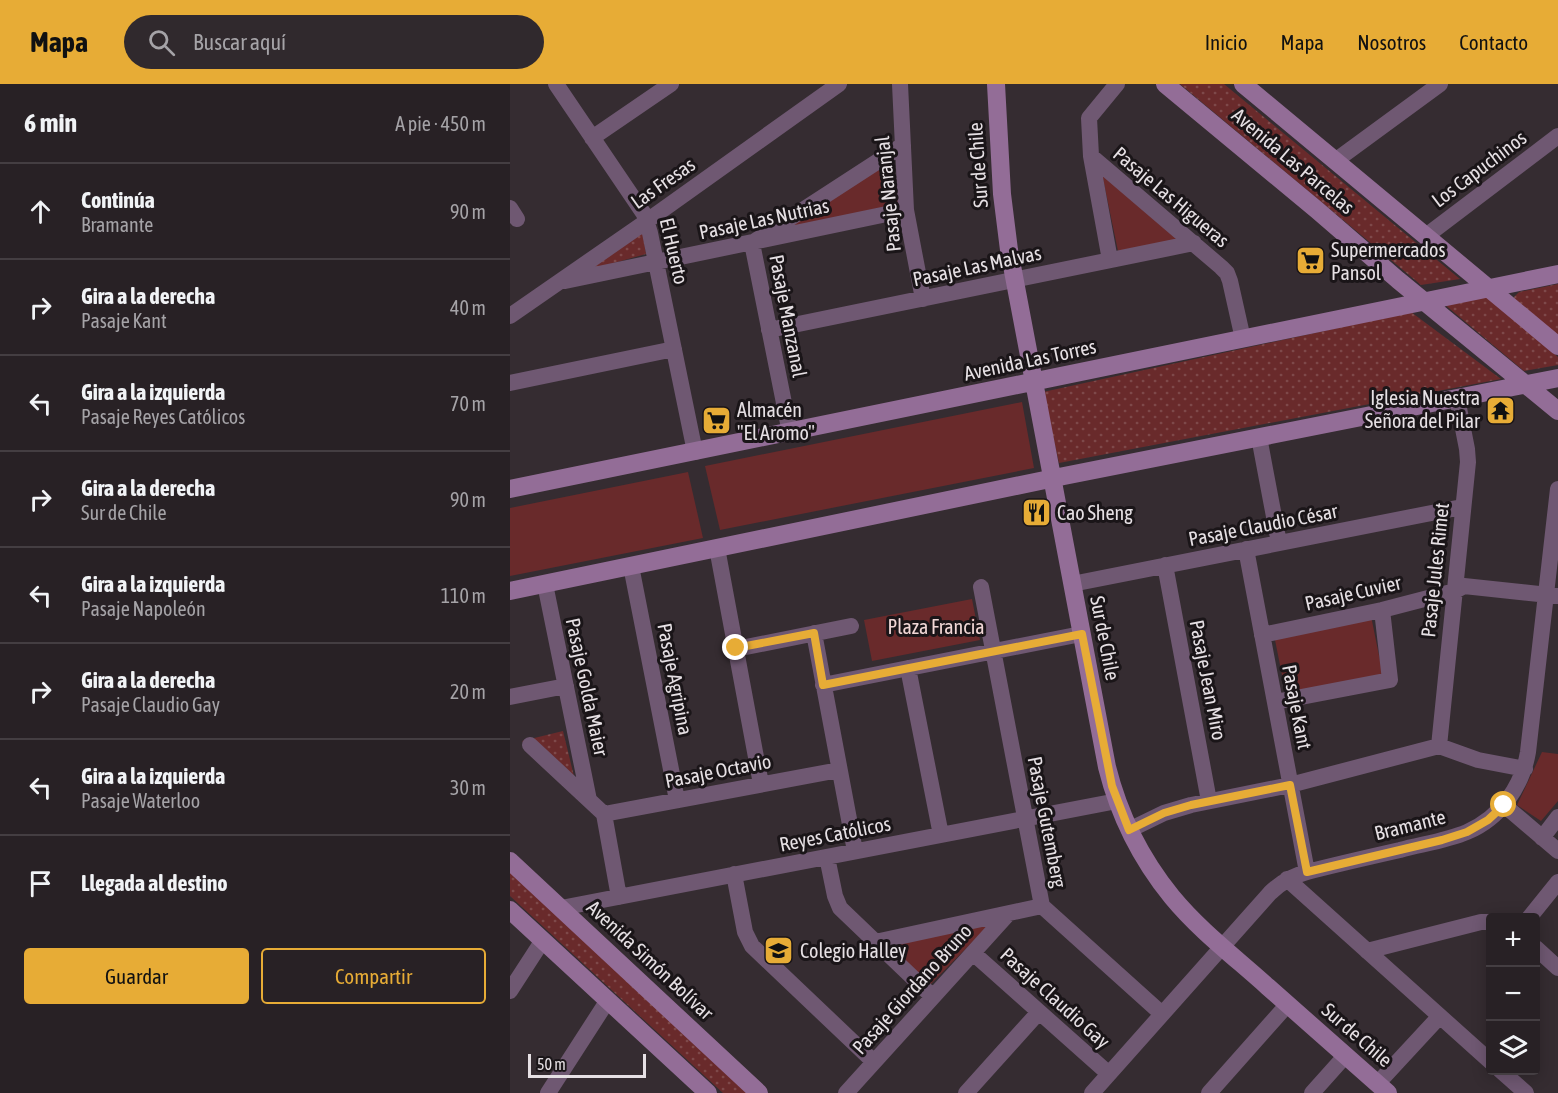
<!DOCTYPE html>
<html lang="es">
<meta charset="utf-8">
<style>
:root{--surface:#282125;--page:#30292d;--text:#f1f3f6;--muted:#a5a3a7;--line:#443e42;--accent:#e7ac36}
body{margin:0;font-family:"Asap Condensed",sans-serif;background:var(--page);color:var(--text)}
.controls{position:absolute;right:18px;bottom:18px;display:grid;overflow:hidden;border-radius:6px;box-shadow:0 3px 15px #0003}
.controls button{width:54px;height:54px;display:grid;place-items:center;padding:0;border:0;border-bottom:2px solid var(--line);background:var(--surface);color:var(--text);font:30px sans-serif}
.scale{position:absolute;left:18px;bottom:15px;width:118px;box-sizing:border-box;padding-left:6px;border:3px solid #e6e0e4;border-top:0;font-size:16px;line-height:21px;white-space:nowrap;color:#e6e0e4;-webkit-text-stroke:4px #1a1518;paint-order:stroke}
.stop{position:absolute;width:18px;height:18px;margin:-14px;border:4px solid #e7ac36;border-radius:50%;background:#fff}
.stop.end{background:#e7ac36;border-color:#fff;box-shadow:0 2px 6px #0008}
.list{margin:0;padding:0;list-style:none}
h2{display:flex;justify-content:space-between;align-items:center;height:78px;margin:0;padding:0 24px;font-size:26px}
h2 small{font-size:20px;font-weight:400;color:var(--muted)}
.list li{display:grid;grid-template-columns:39px 1fr auto;gap:18px;align-items:center;box-sizing:border-box;height:96px;padding:0 24px;border-top:2px solid var(--line)}
.list b{display:block;font-size:22px;white-space:nowrap}
.list p{margin:0;font-size:20px;white-space:nowrap;color:var(--muted)}
.list em{font-size:20px;font-style:normal;color:var(--muted)}
.actions{display:flex;gap:12px;padding:18px 24px}
.actions a{flex:1;padding:14px 0;border:2px solid var(--accent);border-radius:6px;text-align:center;font-size:21px;color:var(--accent)}
.actions .main{background:var(--accent);color:#111}
.icon{flex:none;width:33px;height:33px;fill:none;stroke:currentColor;stroke-width:2;stroke-linecap:round;stroke-linejoin:round}
.map{position:relative;flex:none;width:1048px;height:1009px;overflow:hidden}
header{display:flex;align-items:center;gap:36px;box-sizing:border-box;height:84px;padding:0 30px;background:var(--accent);color:#111}
header strong{font-size:28px}
nav{display:flex;gap:33px;margin-inline-start:auto;font-size:21px}
.search{width:420px;height:54px;background:var(--page);display:flex;align-items:center;gap:15px;box-sizing:border-box;padding:0 21px;border-radius:33px;color:var(--muted);font-size:22px}
main{display:flex}
aside{flex:1;background:var(--surface)}
.map>svg:first-child{display:block}
.grass{fill:url(#grass-dots)}
.park{fill:#692a2b}
.lines{fill:none;stroke-linecap:round;stroke-linejoin:round}
.street{stroke:#6f5872;stroke-width:16}
.secondary{stroke:#936d97;stroke-width:18}
.route{stroke:#e7ac36;stroke-width:8}
.labels{text-anchor:middle;stroke-width:6;stroke-linejoin:round;paint-order:stroke}
.street-label{font-size:20px;fill:#e6e0e4;stroke:#1a1518}
.poi-label{font-size:20px;fill:#e6e0e4;stroke:#1a1518;text-anchor:start}
.park-label{font-size:20px;fill:#f1d7d6;stroke:#1a1518}
</style>
<header>
<strong>Mapa</strong>
<div class="search"><svg class="icon" aria-label="search" viewBox="0 0 24 24"><circle cx="10" cy="10" r="6"/><path d="M15 15l6 6"/></svg>Buscar aquí</div>
<nav><a>Inicio</a><a>Mapa</a><a>Nosotros</a><a>Contacto</a></nav>
</header>
<main>
<aside>
<h2>6 min<small>A pie · 450 m</small></h2>
<ul class="list">
<li><svg class="icon" aria-label="ahead" viewBox="0 0 24 24"><path d="M12 20V5M6 11l6-6 6 6"/></svg><div><b>Continúa</b><p>Bramante</p></div><em>90 m</em></li>
<li><svg class="icon" aria-label="right" viewBox="0 0 24 24"><path d="M7 20v-9h11M14 6l5 5-5 5"/></svg><div><b>Gira a la derecha</b><p>Pasaje Kant</p></div><em>40 m</em></li>
<li><svg class="icon" aria-label="left" viewBox="0 0 24 24"><path d="M17 20v-9H6M10 6l-5 5 5 5"/></svg><div><b>Gira a la izquierda</b><p>Pasaje Reyes Católicos</p></div><em>70 m</em></li>
<li><svg class="icon" aria-label="right" viewBox="0 0 24 24"><path d="M7 20v-9h11M14 6l5 5-5 5"/></svg><div><b>Gira a la derecha</b><p>Sur de Chile</p></div><em>90 m</em></li>
<li><svg class="icon" aria-label="left" viewBox="0 0 24 24"><path d="M17 20v-9H6M10 6l-5 5 5 5"/></svg><div><b>Gira a la izquierda</b><p>Pasaje Napoleón</p></div><em>110 m</em></li>
<li><svg class="icon" aria-label="right" viewBox="0 0 24 24"><path d="M7 20v-9h11M14 6l5 5-5 5"/></svg><div><b>Gira a la derecha</b><p>Pasaje Claudio Gay</p></div><em>20 m</em></li>
<li><svg class="icon" aria-label="left" viewBox="0 0 24 24"><path d="M17 20v-9H6M10 6l-5 5 5 5"/></svg><div><b>Gira a la izquierda</b><p>Pasaje Waterloo</p></div><em>30 m</em></li>
<li><svg class="icon" aria-label="arrive" viewBox="0 0 24 24"><path d="M6 21V4h12l-3 4 3 4H6"/></svg><div><b>Llegada al destino</b></div></li>
</ul>
<div class="actions"><a class="main">Guardar</a><a>Compartir</a></div>
</aside>
<div class="map">
<svg width="1048" height="1009" viewBox="0 0 1048 1009">
<defs>
<pattern id="grass-dots" width="8" height="8" patternUnits="userSpaceOnUse" patternTransform="scale(1.5)"><rect width="8" height="8" fill="#692a2b"/><path d="M2 2h.1M6 6h.1" fill="none" stroke="#7e494a" stroke-width="1.8" stroke-linecap="round"/></pattern>
</defs>
<rect width="100%" height="100%" fill="#352c31"/>
<path class="grass" d="M670 0H714L950 195 911 201Z
M133 148 136 170 79 186Z
M1048 200V253L1005 218 1004 213 1009 208Z
M978 210 1048 273V281L1014 287 934 220Z
M901 228 991 295 549 379 533 308Z
M53 647 69 713 12 657Z
M0 786 240 1009H213L0 812Z"/>
<path class="park" d="M383 76 388 120 273 146Z
M592 90 673 155 608 167Z
M512 318 524 384 210 446 195 382Z
M178 388 193 454 0 492V424Z
M462 515 470 556 362 577 354 536Z
M861 532 873 591 776 611 764 551Z
M1032 668 1048 670V717L1031 737 1007 721Z
M484 836 417 904 375 862Z"/>
<g class="lines">
<path class="street" d="M46 0 134 130 140 149 185 368
M390 0 396 126 413 215
M82 54 161 0
M581 72 711 183 717 189 720 197 733 255
M825 77 930 0
M0 124 7 135
M916 152 1048 52
M600 176 581 72 579 34 607 0
M55 197 396 126
M0 232 137 137 329 0
M259 246 684 159
M0 299 164 265
M280 349 242 159 393 61
M749 353 769 459
M207 464 251 700
M736 465 797 788
M655 481 699 717
M121 482 167 716
M35 500 79 716
M562 500 952 423
M471 503 532 822 652 930
M304 549 345 767
M752 551 872 526 945 507 954 502 1048 512
M226 565 341 542
M398 584 431 751
M313 601 571 550
M0 613 56 602
M765 618 880 596 872 526
M20 661 94 730 109 813
M929 662 958 378 957 365 947 314
M929 662 968 676 1015 685
M994 721 1048 767
M94 730 329 686
M619 746 654 729 681 721 780 701 929 662
M1032 754 1048 733
M317 773 325 812 330 824 423 913
M224 790 235 848 242 862 364 978
M777 795 981 978
M51 824 607 717
M1019 834 1048 798
M365 858 532 822
M1026 864 1048 884
M857 867 971 838H981
M463 869 599 990
M0 907 33 856
M990 986 1016 1009
M867 1000 929 933
M38 1009 98 916
M336 1009 499 829
M456 1009 529 928
M582 1009 760 809C771 798 782 792 797 788 828 780 859 773 890 766 912 760 936 757 957 748 990 734 1012 703 1018 668L1048 405
M699 1009 778 920
M802 1009 836 971"/>
<path class="secondary" d="M486 0 492 110 499 166 597 683C609 731 631 775 662 813 690 847 726 874 758 903 798 938 838 974 878 1009
M655 0 807 126 888 196 1048 327
M733 0 1048 262
M0 405 1048 190
M0 507 554 392 1048 294
M0 777 249 1009
M0 826 198 1009"/>
</g>
<g class="lines">
<path class="route" d="M226 564 304 549 313 601 572 550 602 702 619 746 654 729 681 721 780 701 797 788 932 756 957 748 978 736 994 721"/>
</g>
<defs>
<symbol id="supermarket-square" viewBox="-11 -11 22 22"><rect x="-9" y="-9" width="18" height="18" rx="4" fill="#e7ac36" stroke="#1a1518"/><path d="M-6-5.5h2.5l.6 2H6L4.5 2H-2.5L-4.4-4H-6ZM-1.5 3.2a1.3 1.3 0 1 0 .1 0ZM3 3.2a1.3 1.3 0 1 0 .1 0Z" fill="#111"/></symbol>
<symbol id="temple-square" viewBox="-11 -11 22 22"><rect x="-9" y="-9" width="18" height="18" rx="4" fill="#e7ac36" stroke="#1a1518"/><path d="M0-6L5-2H3V0L6.5 2.5H4V6H1.5V3h-3V6H-4V2.5H-6.5L-3 0V-2H-5Z" fill="#111"/></symbol>
<symbol id="restaurant-square" viewBox="-11 -11 22 22"><rect x="-9" y="-9" width="18" height="18" rx="4" fill="#e7ac36" stroke="#1a1518"/><path d="M-5-6h1v4h1v-4h1v4h1v-4h1v5L-1.5 .5V6h-2V.5L-5-1ZM5-6V6H3V1.5H1.5Q1.5-4 5-6Z" fill="#111"/></symbol>
<symbol id="school-square" viewBox="-11 -11 22 22"><rect x="-9" y="-9" width="18" height="18" rx="4" fill="#e7ac36" stroke="#1a1518"/><path d="M0-5L7-2L0 1L-7-2ZM-4 1L0 2.5L4 1V4Q0 6-4 4Z" fill="#111"/></symbol>
</defs>
<g fill-rule="evenodd">
<use href="#supermarket-square" x="784" y="160" width="33" height="33"/>
<use href="#temple-square" x="974" y="310" width="33" height="33"/>
<use href="#supermarket-square" x="190" y="320" width="33" height="33"/>
<use href="#restaurant-square" x="510" y="412" width="33" height="33"/>
<use href="#school-square" x="252" y="850" width="33" height="33"/>
</g>
<g class="labels">
<g class="street-label">
<text transform="translate(783 77) rotate(40)" y="7">Avenida Las Parcelas</text>
<text transform="translate(468 81) rotate(-94)" y="7">Sur de Chile</text>
<text transform="translate(969 85) rotate(-37)" y="7">Los Capuchinos</text>
<text transform="translate(153 99) rotate(-35)" y="7">Las Fresas</text>
<text transform="translate(378 110) rotate(-96)" y="7">Pasaje Naranjal</text>
<text transform="translate(661 113) rotate(40)" y="7">Pasaje Las Higueras</text>
<text transform="translate(254 135) rotate(-12)" y="7">Pasaje Las Nutrias</text>
<text transform="translate(164 167) rotate(77)" y="7">El Huerto</text>
<text transform="translate(467 182) rotate(-12)" y="7">Pasaje Las Malvas</text>
<text transform="translate(278 232) rotate(79)" y="7">Pasaje Manzanal</text>
<text transform="translate(520 276) rotate(-12)" y="7">Avenida Las Torres</text>
<text transform="translate(753 441) rotate(-11)" y="7">Pasaje Claudio César</text>
<text transform="translate(925 486) rotate(-84)" y="7">Pasaje Jules Rimet</text>
<text transform="translate(843 509) rotate(-13)" y="7">Pasaje Cuvier</text>
<text transform="translate(595 554) rotate(79)" y="7">Sur de Chile</text>
<text transform="translate(165 595) rotate(79)" y="7">Pasaje Agripina</text>
<text transform="translate(698 596) rotate(79)" y="7">Pasaje Jean Miro</text>
<text transform="translate(77 603) rotate(78)" y="7">Pasaje Golda Maier</text>
<text transform="translate(787 623) rotate(79)" y="7">Pasaje Kant</text>
<text transform="translate(208 687) rotate(-11)" y="7">Pasaje Octavio</text>
<text transform="translate(537 738) rotate(79)" y="7">Pasaje Gutemberg</text>
<text transform="translate(900 741) rotate(-14)" y="7">Bramante</text>
<text transform="translate(325 750) rotate(-11)" y="7">Reyes Católicos</text>
<text transform="translate(140 876) rotate(43)" y="7">Avenida Simón Bolívar</text>
<text transform="translate(402 905) rotate(-48)" y="7">Pasaje Giordano Bruno</text>
<text transform="translate(545 914) rotate(42)" y="7">Pasaje Claudio Gay</text>
<text transform="translate(847 951) rotate(41)" y="7">Sur de Chile</text>
</g>
<g class="poi-label">
<text x="821" y="173">Supermercados<tspan x="821" dy="23">Pansol</tspan></text>
<text x="970" y="321" text-anchor="end">Iglesia Nuestra<tspan x="970" dy="23">Señora del Pilar</tspan></text>
<text x="227" y="333">Almacén<tspan x="227" dy="23">"El Aromo"</tspan></text>
<text x="547" y="436">Cao Sheng</text>
<text x="290" y="874">Colegio Halley</text>
</g>
<g class="park-label">
<text x="426" y="550">Plaza Francia</text>
</g>
</g>
</svg>
<div class="controls">
<button>+</button>
<button>−</button>
<button><svg class="icon" aria-label="layers" viewBox="0 0 24 24"><path d="M12 4l9 5-9 5-9-5zM3 14l9 5 9-5"/></svg></button>
</div>
<div class="scale">50 m</div>
<div class="stop" style="left:994px;top:721px"></div>
<div class="stop end" style="left:226px;top:564px"></div>
</div>
</main>
